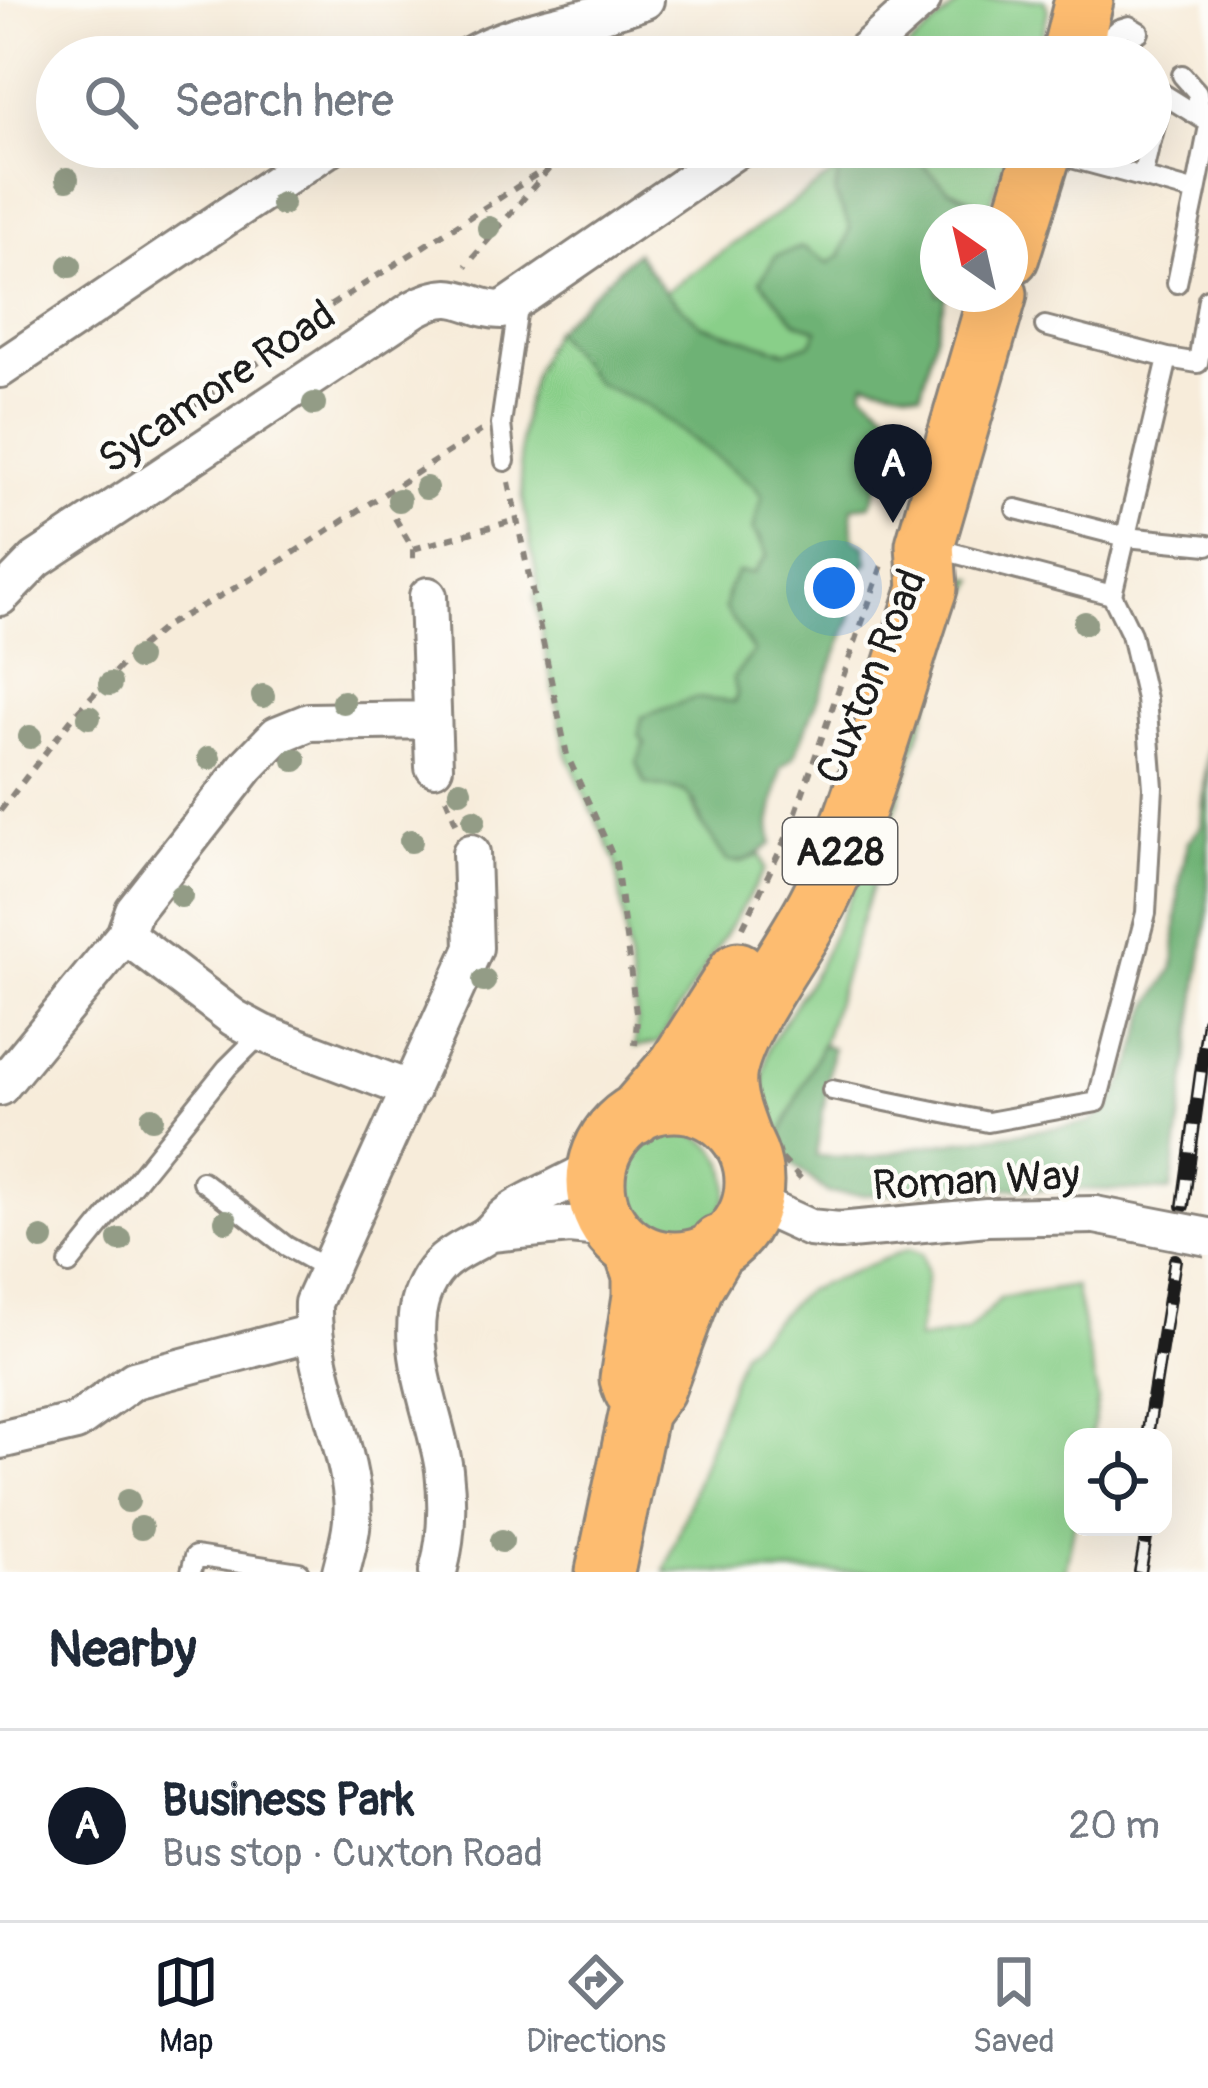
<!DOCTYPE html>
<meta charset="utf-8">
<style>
:root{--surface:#fff;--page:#f6f6f7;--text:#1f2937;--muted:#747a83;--line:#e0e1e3;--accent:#111827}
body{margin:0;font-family:Pangolin,sans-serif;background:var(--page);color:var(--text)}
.controls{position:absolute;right:36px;bottom:36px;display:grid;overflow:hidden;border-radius:24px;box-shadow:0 12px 48px #0002}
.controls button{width:108px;height:108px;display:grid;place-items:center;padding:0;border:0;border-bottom:3px solid var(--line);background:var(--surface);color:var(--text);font:60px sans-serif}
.compass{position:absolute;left:920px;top:204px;width:108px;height:108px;border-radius:50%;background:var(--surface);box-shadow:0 12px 48px #0002;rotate:326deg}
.you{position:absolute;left:834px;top:588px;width:42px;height:42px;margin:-30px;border:9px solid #fff;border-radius:50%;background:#1a73e8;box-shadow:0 0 0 18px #1a73e833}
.badge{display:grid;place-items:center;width:78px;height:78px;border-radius:50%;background:var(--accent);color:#fff;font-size:39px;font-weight:700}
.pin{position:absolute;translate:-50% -99px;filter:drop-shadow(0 3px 6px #0008)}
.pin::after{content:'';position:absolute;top:63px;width:42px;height:36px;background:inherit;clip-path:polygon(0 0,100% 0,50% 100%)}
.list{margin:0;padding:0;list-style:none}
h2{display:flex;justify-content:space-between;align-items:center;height:156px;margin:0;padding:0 48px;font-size:51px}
h2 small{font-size:39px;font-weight:400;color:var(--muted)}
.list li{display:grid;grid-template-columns:78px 1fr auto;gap:36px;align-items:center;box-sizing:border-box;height:192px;padding:0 48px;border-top:3px solid var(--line)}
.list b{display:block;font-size:45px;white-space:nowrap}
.list p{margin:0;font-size:39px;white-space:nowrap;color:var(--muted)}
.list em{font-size:39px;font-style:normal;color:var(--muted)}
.icon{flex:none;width:66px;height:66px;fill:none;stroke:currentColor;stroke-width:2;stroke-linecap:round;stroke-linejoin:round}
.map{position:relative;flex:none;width:1208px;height:1572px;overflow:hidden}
.search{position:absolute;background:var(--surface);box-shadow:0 12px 48px #0002;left:36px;right:36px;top:36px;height:132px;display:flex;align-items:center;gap:30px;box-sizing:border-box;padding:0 42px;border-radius:66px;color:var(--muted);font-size:45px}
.sheet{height:348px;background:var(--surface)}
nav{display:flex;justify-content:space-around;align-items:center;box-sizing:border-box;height:168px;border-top:3px solid var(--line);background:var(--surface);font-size:33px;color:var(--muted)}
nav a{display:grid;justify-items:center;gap:6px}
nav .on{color:var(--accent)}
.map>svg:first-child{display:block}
.green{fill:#89cf89;stroke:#527652;stroke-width:3}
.forest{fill:#6eb275;stroke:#456748;stroke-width:3}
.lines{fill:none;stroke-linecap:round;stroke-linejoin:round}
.lane-casing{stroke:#8a847b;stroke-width:24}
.street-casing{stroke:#8a847b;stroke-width:42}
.primary-casing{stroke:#8a847b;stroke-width:63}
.path{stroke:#8a847b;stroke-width:6;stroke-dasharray:9 9;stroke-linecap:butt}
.lane{stroke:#fff;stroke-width:18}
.street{stroke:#fff;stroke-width:36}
.primary{stroke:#fdbc70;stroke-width:57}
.rail-casing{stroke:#1c1c1c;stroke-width:14}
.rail{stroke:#fdfcf7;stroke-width:9;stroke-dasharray:27;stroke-linecap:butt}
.street-bridge-casing{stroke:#8a847b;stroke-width:42;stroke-linecap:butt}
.street-bridge{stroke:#fff;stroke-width:36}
.tree{fill:#939c86}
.labels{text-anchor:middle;stroke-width:9;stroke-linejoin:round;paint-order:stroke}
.shield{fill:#fdfcf7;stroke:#605f5e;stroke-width:3}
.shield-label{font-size:39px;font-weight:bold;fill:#1c1c1c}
.street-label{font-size:42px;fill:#1c1c1c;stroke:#fdfcf7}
</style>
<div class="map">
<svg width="1208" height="1572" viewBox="0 0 1208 1572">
<rect width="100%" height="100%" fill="#fdfcf7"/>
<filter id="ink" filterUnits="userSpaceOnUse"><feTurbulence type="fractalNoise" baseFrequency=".00833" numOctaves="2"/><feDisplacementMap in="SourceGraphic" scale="24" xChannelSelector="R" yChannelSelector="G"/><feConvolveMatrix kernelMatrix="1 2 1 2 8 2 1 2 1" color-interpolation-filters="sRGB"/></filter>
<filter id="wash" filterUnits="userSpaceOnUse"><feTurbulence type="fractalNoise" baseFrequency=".004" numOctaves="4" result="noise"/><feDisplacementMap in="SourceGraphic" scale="48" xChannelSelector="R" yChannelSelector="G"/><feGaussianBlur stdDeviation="2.7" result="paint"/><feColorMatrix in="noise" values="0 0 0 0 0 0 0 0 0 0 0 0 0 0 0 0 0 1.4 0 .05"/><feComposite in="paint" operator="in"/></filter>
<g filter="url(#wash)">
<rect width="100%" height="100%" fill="#f7ecda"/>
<path class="green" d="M963 0H1044L1048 10 1038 57H898Z
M905 147H1009L990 206 948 189Z
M839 170 835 194 850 227 841 255 829 264 802 247 776 256 818 331 812 343 787 352 701 325 665 292Z
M553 331 596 383 646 405 754 485 762 496 754 531 768 556 725 608 754 652 733 678 737 693 734 703 695 698 645 744 661 787C700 793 686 797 702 825 710 838 727 851 738 863L761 855 765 870 658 1043 635 1047 637 1020 616 863 567 755 534 596 539 587C519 489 504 424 553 331Z
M971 578 976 580 956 617 824 1040 780 1136 765 1107 763 1078 769 1046 817 969 857 881 938 592Z
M624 1184a52 52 0 1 1 104 0a52 52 0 1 1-104 0Z
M908 1249 922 1254 927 1275 917 1340 967 1332 1001 1298 1075 1286 1098 1399 1091 1437H1073L1074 1527 1065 1572H665L742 1351 805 1291Z"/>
<path class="forest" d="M823 147H904L948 189 980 204 970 222H938V294H946L921 393 865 382 863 391 902 423 907 445 900 457H885C878 474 880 489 870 505L852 507 853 538 865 546 868 563 846 579 851 587 847 609 852 616 794 757 781 768 770 824 772 844C757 854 747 864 727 861L702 824 696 804 684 791 645 784 637 762 645 744 639 735 641 717 695 698 735 702 737 693 733 678 754 652 725 609 728 589 737 572 753 573 767 556 759 536 753 531 762 496 754 485 646 405 596 383 553 331 636 252 665 292 701 325 786 352 812 343 818 330 796 322 760 281 776 256 803 247 829 263 841 255 850 227 835 194 839 169Z
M1208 744V911L1171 1191 975 1188 865 1195 828 1193 781 1154 780 1136 822 1044 833 1048 816 1156 870 1158 917 1147 1089 1123 1111 1107 1134 1059 1148 1009 1174 967 1179 886 1188 842 1201 826Z"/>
</g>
<g filter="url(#ink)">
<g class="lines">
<defs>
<path id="lane" d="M1088 31 1119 57
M1103 43 1119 29 1129 26 1139 32
M1182 75 1197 92 1201 117
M1151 84 1163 94 1151 141
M1163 94 1208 122
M1049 152 1142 177 1149 147
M1142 177 1196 192 1208 131
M1177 283 1196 192
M1045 326 1168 358 1112 595
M1168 358 1198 363 1208 299
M505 461 501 424 519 301
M1016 509 1126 537 1208 545
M832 1090 988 1122 1097 1102 1146 913 1153 787 1146 699 1131 634 1112 595 935 548
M202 1181 286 1246 329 1270
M69 1264 227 1068 262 1033
M191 1572 195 1556 299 1572"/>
<path id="street" d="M467 57C522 25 585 23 645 0
M858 57 922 0
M0 369 330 147
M428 596 434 767
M0 597 36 560 414 309C459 283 467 311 503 310L740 147
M125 935 234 1018 262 1033 411 1090
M0 1087 125 935 134 910 247 766 277 735 309 722 431 720
M753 1202 810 1228 839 1231 987 1217 1095 1215
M491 1233 569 1225 612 1229
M0 1440 76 1422 134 1380 312 1333
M341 1572C347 1548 355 1523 352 1497 345 1432 311 1370 313 1303L474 948 471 853
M438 1572C447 1539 448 1504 444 1470 436 1409 388 1319 440 1265 454 1251 472 1245 487 1235 495 1229 499 1221 507 1215 526 1199 572 1182 597 1166"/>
<path id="primary" d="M1070 57 1084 0
M1010 256 1044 147
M596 1182a79 79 0 1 1 158 0a79 79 0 1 1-158 0Z
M634 1116 678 1065 738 971
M742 1140C734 1117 723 1093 728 1069 738 1019 800 943 823 892 867 795 894 689 928 588L925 545 998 294
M633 1390 629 1379 642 1296V1276L633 1250
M605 1572 639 1411 656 1388 695 1284 719 1244"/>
</defs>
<use href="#lane" class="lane-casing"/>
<use href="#street" class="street-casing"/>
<use href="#primary" class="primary-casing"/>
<path class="path" d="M161 426 307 331 303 323 553 164 466 266
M509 482 567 755 616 863 637 1020 635 1045
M395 518 413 549V566
M413 549 516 520
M446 798 457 825
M0 811 76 713 133 653 167 625 264 572 481 431
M743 927 789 832 882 565
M577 1137 593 1113
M782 1159 801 1179 797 1185"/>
<use href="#lane" class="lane"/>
<use href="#street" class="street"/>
<use href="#primary" class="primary"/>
<defs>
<path id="rail" d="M1183 1206 1208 1021
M1147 1437 1175 1260
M1140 1572 1148 1527"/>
</defs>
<use href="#rail" class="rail-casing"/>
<use href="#rail" class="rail"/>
<defs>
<path id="street-bridge" d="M1095 1215 1208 1237"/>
</defs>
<use href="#street-bridge" class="street-bridge-casing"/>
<use href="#street-bridge" class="street-bridge"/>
</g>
<g class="tree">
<circle cx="67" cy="179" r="12"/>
<circle cx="282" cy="204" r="12"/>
<circle cx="489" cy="228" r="12"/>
<circle cx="70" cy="266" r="12"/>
<circle cx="314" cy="404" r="12"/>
<circle cx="426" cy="488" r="12"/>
<circle cx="399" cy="500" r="12"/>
<circle cx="1085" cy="623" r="12"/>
<circle cx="138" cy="658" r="12"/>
<circle cx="110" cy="684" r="12"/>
<circle cx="263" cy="696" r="12"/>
<circle cx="343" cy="702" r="12"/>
<circle cx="89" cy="717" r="12"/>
<circle cx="30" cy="737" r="12"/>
<circle cx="209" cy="758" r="12"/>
<circle cx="295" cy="760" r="12"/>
<circle cx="460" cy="791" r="12"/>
<circle cx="474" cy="820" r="12"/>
<circle cx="411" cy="841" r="12"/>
<circle cx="181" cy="896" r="12"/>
<circle cx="484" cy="981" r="12"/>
<circle cx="152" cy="1118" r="12"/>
<circle cx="226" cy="1221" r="12"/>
<circle cx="42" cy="1239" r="12"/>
<circle cx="120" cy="1240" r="12"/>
<circle cx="128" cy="1501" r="12"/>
<circle cx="141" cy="1528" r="12"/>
<circle cx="502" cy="1541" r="12"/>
</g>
</g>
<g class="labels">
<rect class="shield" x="783" y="818" width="114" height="66" rx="9"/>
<g class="shield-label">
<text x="840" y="865">A228</text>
</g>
<g class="street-label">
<text transform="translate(216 386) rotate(-34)" y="15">Sycamore Road</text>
<text transform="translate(870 676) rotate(-68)" y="15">Cuxton Road</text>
<text transform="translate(976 1179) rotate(-3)" y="15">Roman Way</text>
</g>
</g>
</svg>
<div class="controls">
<button><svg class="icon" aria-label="locate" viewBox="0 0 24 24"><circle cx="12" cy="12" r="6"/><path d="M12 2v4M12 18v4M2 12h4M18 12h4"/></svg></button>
</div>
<svg class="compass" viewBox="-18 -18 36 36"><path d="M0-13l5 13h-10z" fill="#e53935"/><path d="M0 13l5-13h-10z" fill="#747a83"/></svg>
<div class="you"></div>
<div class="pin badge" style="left:893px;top:523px">A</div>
<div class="search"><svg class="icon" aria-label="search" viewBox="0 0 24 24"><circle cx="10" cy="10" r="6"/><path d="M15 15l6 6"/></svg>Search here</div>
</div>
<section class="sheet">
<h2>Nearby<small></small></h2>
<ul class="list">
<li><span class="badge">A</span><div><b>Business Park</b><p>Bus stop · Cuxton Road</p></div><em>20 m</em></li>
</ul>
</section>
<nav>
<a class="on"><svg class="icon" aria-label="map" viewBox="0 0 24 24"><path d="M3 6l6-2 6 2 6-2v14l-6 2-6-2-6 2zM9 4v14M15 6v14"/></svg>Map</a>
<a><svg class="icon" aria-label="directions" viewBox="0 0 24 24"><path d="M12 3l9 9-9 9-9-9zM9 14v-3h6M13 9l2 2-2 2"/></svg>Directions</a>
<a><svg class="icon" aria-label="saved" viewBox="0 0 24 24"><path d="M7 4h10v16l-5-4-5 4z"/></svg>Saved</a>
</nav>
